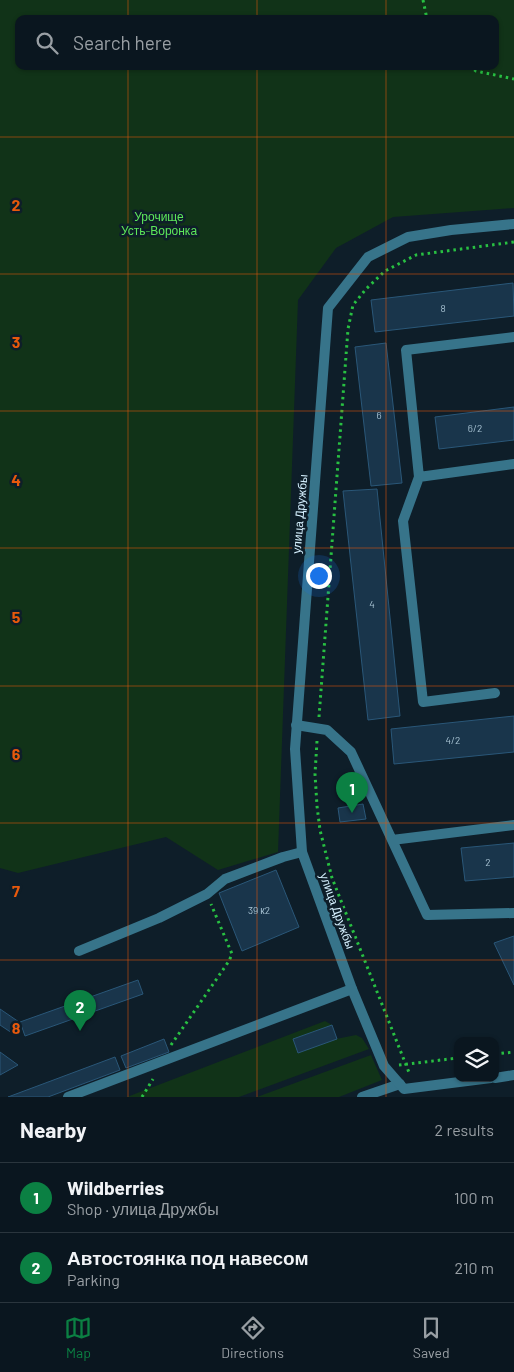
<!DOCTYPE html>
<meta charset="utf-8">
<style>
:root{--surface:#0a161f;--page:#131f28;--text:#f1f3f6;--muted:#999fa4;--line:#2a353d;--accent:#0b8043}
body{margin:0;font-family:Barlow,sans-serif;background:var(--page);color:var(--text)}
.controls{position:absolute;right:15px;bottom:15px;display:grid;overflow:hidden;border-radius:10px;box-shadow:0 1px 4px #0004}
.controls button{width:45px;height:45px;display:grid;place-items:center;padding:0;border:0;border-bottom:1px solid var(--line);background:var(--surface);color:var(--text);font:25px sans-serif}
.you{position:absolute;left:318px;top:575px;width:18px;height:18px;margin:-12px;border:4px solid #fff;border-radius:50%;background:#1a73e8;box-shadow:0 0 0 8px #1a73e833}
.badge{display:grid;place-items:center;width:32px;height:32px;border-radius:50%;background:var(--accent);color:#fff;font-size:16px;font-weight:700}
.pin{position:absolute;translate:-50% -41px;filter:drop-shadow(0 1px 2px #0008)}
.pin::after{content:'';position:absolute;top:26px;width:18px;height:15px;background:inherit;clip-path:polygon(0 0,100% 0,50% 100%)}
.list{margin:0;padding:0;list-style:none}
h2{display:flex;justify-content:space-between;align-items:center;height:65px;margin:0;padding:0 20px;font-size:21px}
h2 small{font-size:16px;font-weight:400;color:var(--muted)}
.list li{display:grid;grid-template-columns:32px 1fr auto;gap:15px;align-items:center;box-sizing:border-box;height:70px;padding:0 20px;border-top:1px solid var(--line)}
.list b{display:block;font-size:19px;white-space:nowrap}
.list p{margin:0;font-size:16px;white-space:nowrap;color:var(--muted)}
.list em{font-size:16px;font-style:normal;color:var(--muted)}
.icon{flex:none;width:28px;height:28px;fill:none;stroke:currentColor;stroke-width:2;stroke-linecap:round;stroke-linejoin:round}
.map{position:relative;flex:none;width:514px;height:1097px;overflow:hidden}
.search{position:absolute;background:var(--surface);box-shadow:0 1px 4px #0004;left:15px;right:15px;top:15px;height:55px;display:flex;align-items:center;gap:12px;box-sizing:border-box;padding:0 18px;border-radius:10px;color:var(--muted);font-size:19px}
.sheet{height:205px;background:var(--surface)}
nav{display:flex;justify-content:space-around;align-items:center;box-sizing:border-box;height:70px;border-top:1px solid var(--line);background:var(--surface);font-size:14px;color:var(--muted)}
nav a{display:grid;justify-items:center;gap:2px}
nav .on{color:var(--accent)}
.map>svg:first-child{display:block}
.green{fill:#113318;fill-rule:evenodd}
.building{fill:#19354b;stroke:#2a5778}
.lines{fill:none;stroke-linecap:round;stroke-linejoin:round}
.path{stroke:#28c042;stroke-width:3;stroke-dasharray:2.5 4;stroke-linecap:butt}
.service{stroke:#37748a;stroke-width:10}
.minor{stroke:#37748a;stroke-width:10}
.tertiary{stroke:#37748a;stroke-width:10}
.grid{fill:none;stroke:#e8590c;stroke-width:1;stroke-opacity:0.55}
.labels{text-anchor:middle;stroke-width:5;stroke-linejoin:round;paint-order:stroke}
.number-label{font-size:10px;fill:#a7c2d2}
.park-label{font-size:12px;fill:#5de75a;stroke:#0e1e29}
.street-label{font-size:12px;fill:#d6f1ff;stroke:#0e1e29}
.grid-label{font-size:16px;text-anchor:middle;font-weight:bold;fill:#e8590c;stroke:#0e1e29;stroke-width:5;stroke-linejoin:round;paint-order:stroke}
</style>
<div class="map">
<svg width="514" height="1097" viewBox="0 0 514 1097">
<rect width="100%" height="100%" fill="#0e1e29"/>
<path class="green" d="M0 0H514V208L393 217 336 248 298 300 278 852 218 870 166 837 18 873 0 868ZM19 19H495V66H19Z
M325 1021 332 1025 293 1039 298 1052 336 1039 356 1035 362 1038 369 1049 239 1097H127Z
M371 1055 382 1080 339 1097H257Z"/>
<path class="building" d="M513 283 514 316 375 332 371 300Z
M386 343 402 483 371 486 355 347Z
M514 407V440L439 449 435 417Z
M377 489 400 716 368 720 343 491Z
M514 716V752L394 764 391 729Z
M363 804 366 819 340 822 338 808Z
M514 843V877L465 881 461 848Z
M276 870 299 927 242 951 219 893Z
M514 936V985L494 943Z
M138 980 143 994 25 1036 20 1022Z
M0 1009 19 1022 12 1033 0 1025Z
M332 1025 337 1039 298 1053 293 1039Z
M164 1039 169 1052 126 1068 121 1056Z
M0 1052 18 1065 0 1075Z
M115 1057 120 1070 48 1097H8Z"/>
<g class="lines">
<path class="path" d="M423 0 427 19
M469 66 476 71 514 79
M319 717 348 329 353 305 366 289 385 271 416 255 514 242
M317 741 315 774 317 806 320 830 332 878 410 1075
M171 1045 229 961 232 954 211 904
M495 1054 514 1052
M399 1065 458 1058
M142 1097 153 1079"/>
<path class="service" d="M419 477 514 464
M495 693 423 702 403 521 419 477 406 350 514 337
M296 725 327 730 351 752 427 915 514 913
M392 840 514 825
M79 951 159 918 207 894 225 879 283 857 302 852
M362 1097 400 1084"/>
<path class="minor" d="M352 989 302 852 295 749 328 308 368 257 408 237 451 230 514 224"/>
<path class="tertiary" d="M495 1078 514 1075
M68 1097 352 989 384 1066 404 1089 491 1078"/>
</g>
<path class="grid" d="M128 0V19M257 0V19M386 0V19M128 66V1097M257 66V1097M386 66V1097M0 137H514M0 274H514M0 411H514M0 548H514M0 686H514M0 823H514M0 960H514"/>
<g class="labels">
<g class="number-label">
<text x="443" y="312">8</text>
<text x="379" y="419">6</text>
<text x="475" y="432">6/2</text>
<text x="372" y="608">4</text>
<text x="453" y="744">4/2</text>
<text x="488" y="866">2</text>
<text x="259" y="914">39 к2</text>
</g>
<g class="park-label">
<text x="159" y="221">Урочище<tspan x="159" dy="14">Усть-Воронка</tspan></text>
</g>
<g class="street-label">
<text transform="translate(300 514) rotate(-85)" y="4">улица Дружбы</text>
<text transform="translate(337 911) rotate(70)" y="4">улица Дружбы</text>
</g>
</g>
<g class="grid-label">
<text x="16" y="211">2</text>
<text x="16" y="348">3</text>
<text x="16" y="486">4</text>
<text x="16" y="623">5</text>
<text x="16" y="760">6</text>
<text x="16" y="897">7</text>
<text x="16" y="1034">8</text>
</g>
</svg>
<div class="controls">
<button><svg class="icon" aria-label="layers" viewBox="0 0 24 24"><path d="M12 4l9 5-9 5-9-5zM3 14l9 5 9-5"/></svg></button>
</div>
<div class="you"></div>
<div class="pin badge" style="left:352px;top:813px">1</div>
<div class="pin badge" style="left:80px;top:1031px">2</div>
<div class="search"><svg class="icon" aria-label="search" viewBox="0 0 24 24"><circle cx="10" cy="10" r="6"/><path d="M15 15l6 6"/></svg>Search here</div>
</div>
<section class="sheet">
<h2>Nearby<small>2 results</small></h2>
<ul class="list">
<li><span class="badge">1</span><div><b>Wildberries</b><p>Shop · улица Дружбы</p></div><em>100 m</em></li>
<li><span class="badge">2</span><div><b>Автостоянка под навесом</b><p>Parking</p></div><em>210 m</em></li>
</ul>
</section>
<nav>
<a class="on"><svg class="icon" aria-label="map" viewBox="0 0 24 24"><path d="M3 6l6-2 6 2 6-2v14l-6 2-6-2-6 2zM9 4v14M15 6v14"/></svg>Map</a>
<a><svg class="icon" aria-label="directions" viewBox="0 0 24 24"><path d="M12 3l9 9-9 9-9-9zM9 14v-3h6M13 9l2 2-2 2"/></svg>Directions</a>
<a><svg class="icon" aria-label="saved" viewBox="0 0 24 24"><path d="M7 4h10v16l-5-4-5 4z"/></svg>Saved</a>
</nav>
